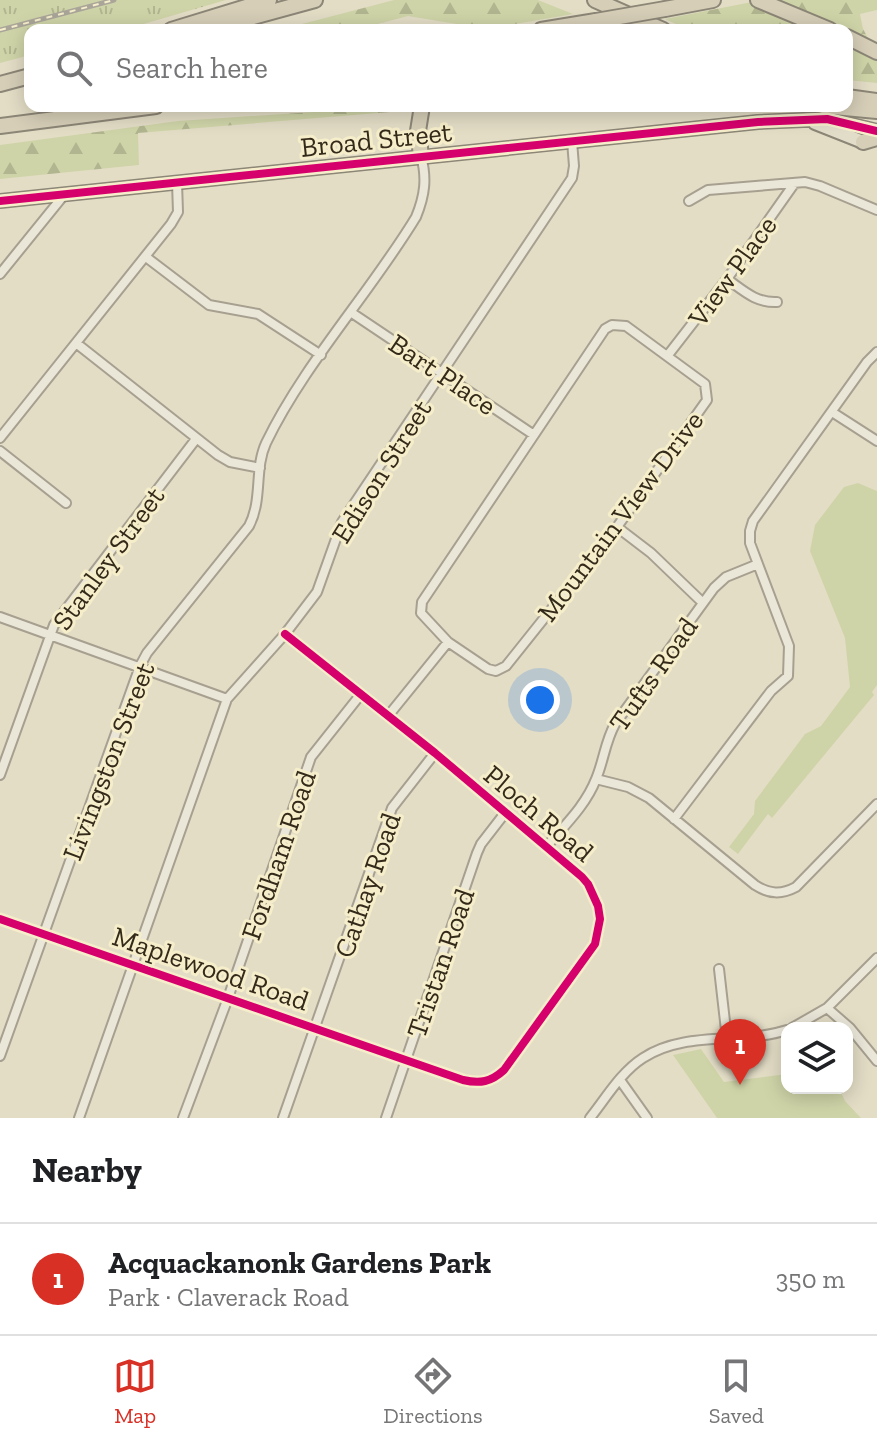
<!DOCTYPE html>
<meta charset="utf-8">
<style>
:root{--surface:#fff;--page:#f6f6f6;--text:#202124;--muted:#757577;--line:#e0e0e0;--accent:#d93025}
body{margin:0;font-family:"Zilla Slab",serif;background:var(--page);color:var(--text)}
.controls{position:absolute;right:24px;bottom:24px;display:grid;overflow:hidden;border-radius:16px;box-shadow:0 4px 20px #0003}
.controls button{width:72px;height:72px;display:grid;place-items:center;padding:0;border:0;border-bottom:2px solid var(--line);background:var(--surface);color:var(--text);font:40px sans-serif}
.you{position:absolute;left:540px;top:700px;width:28px;height:28px;margin:-20px;border:6px solid #fff;border-radius:50%;background:#1a73e8;box-shadow:0 0 0 12px #1a73e833}
.badge{display:grid;place-items:center;width:52px;height:52px;border-radius:50%;background:var(--accent);color:#fff;font-size:26px;font-weight:700}
.pin{position:absolute;translate:-50% -66px;filter:drop-shadow(0 2px 4px #0008)}
.pin::after{content:'';position:absolute;top:42px;width:28px;height:24px;background:inherit;clip-path:polygon(0 0,100% 0,50% 100%)}
.list{margin:0;padding:0;list-style:none}
h2{display:flex;justify-content:space-between;align-items:center;height:104px;margin:0;padding:0 32px;font-size:34px}
h2 small{font-size:26px;font-weight:400;color:var(--muted)}
.list li{display:grid;grid-template-columns:52px 1fr auto;gap:24px;align-items:center;box-sizing:border-box;height:112px;padding:0 32px;border-top:2px solid var(--line)}
.list b{display:block;font-size:30px;white-space:nowrap}
.list p{margin:0;font-size:26px;white-space:nowrap;color:var(--muted)}
.list em{font-size:26px;font-style:normal;color:var(--muted)}
.icon{flex:none;width:44px;height:44px;fill:none;stroke:currentColor;stroke-width:2;stroke-linecap:round;stroke-linejoin:round}
.map{position:relative;flex:none;width:877px;height:1118px;overflow:hidden}
.search{position:absolute;background:var(--surface);box-shadow:0 4px 20px #0003;left:24px;right:24px;top:24px;height:88px;display:flex;align-items:center;gap:20px;box-sizing:border-box;padding:0 28px;border-radius:16px;color:var(--muted);font-size:30px}
.sheet{height:216px;background:var(--surface)}
nav{display:flex;justify-content:space-around;align-items:center;box-sizing:border-box;height:112px;border-top:2px solid var(--line);background:var(--surface);font-size:22px;color:var(--muted)}
nav a{display:grid;justify-items:center;gap:4px}
nav .on{color:var(--accent)}
.map>svg:first-child{display:block}
.grass{fill:url(#grass-tufts)}
.forest{fill:url(#forest-firs)}
.park{fill:#cfd4a8}
.lines{fill:none;stroke-linecap:round;stroke-linejoin:round}
.minor-casing{stroke:#a7a090;stroke-width:12}
.primary-casing{stroke:#8c8677;stroke-width:16}
.motorway-casing{stroke:#8c8677;stroke-width:18}
.minor{stroke:#eae7d9;stroke-width:8}
.primary{stroke:#e2ddc9;stroke-width:12}
.motorway{stroke:#d6ceb7;stroke-width:14}
.rail-casing{stroke:#a9a599;stroke-width:5}
.rail{stroke:#f6eeca;stroke-width:2;stroke-dasharray:6;stroke-linecap:butt}
.motorway-bridge-casing{stroke:#8c8677;stroke-width:18;stroke-linecap:butt}
.motorway-bridge{stroke:#d6ceb7;stroke-width:14}
.cycleway-casing{stroke:#f6eeca;stroke-width:13}
.cycleway{stroke:#d6006c;stroke-width:8}
.labels{text-anchor:middle;stroke-width:6;stroke-linejoin:round;paint-order:stroke}
.street-label{font-size:28px;fill:#342a1a;stroke:#f6eeca}
</style>
<div class="map">
<svg width="877" height="1118" viewBox="0 0 877 1118">
<defs>
<pattern id="grass-tufts" width="24" height="20" patternUnits="userSpaceOnUse" patternTransform="scale(2)"><rect width="24" height="20" fill="#cfd4a8"/><path d="M3 7l-1-3M5 7V3M7 7l1-3M15 17l-1-3M17 17v-4M19 17l1-3" fill="none" stroke="#b2b690"/></pattern>
<pattern id="forest-firs" width="22" height="20" patternUnits="userSpaceOnUse" patternTransform="scale(2)"><rect width="22" height="20" fill="#cfd4a8"/><path d="M5 1l3.5 6h-7zM16 11l3.5 6h-7z" fill="#b2b690"/></pattern>
</defs>
<rect width="100%" height="100%" fill="#e3ddc6"/>
<path class="grass" d="M0 0H226L123 30H30V55L0 63Z"/>
<path class="forest" d="M394 0H538L573 14 487 29 408 16 355 30H279Z
M762 0H877V10L860 14 863 29 877 54V83L847 80V30H689L665 19Z
M402 106V111L138 133 139 165 0 179V145L178 121Z"/>
<path class="park" d="M858 483 877 491V685L872 692 874 695 787 800 772 818 768 814 738 854 729 847 754 814 755 801 805 734 821 726 850 687 845 638 810 551 815 525 844 487Z
M701 1049 724 1082 787 1074V1088H839L845 1101 861 1118H717L673 1055Z"/>
<g class="lines">
<defs>
<path id="minor" d="M689 201 708 190 805 182 820 186 877 210
M146 257 209 305 258 314 321 355
M0 274 64 195
M727 279C744 291 756 303 777 302
M352 313 534 435
M612 325 626 326 705 384 707 400 617 527 506 666 496 671 488 669 448 642 421 613 422 602 605 329Z
M76 343 218 455 230 462 260 468
M668 355 727 279 794 184
M832 412 877 441
M0 438 171 224 178 212 177 183
M0 451 66 503
M617 527 651 553 703 603
M0 617 227 699
M388 716 448 642
M0 775 54 625 196 439
M596 779 628 787 649 798 755 885C769 894 781 895 796 887L877 804
M674 819 771 691 788 676 789 646 750 543V531L753 521 867 362 877 352
M547 846C565 825 586 805 596 779 604 760 605 742 615 724L714 588 726 577 758 564
M0 919 463 1080C480 1084 491 1082 504 1070L595 944 600 919 598 906 588 884 582 877 435 753 285 634
M719 969 727 1039
M827 1008 850 1028 877 1061
M792 1028 827 1008 877 958
M0 1056 140 666 147 653 249 526C263 499 254 469 266 443 304 364 370 293 416 217 425 195 427 178 421 156
M620 1080 647 1118
M79 1118 227 699 285 634 317 592 342 522 572 178 574 166 572 141
M183 1118 228 998 311 757 361 694
M283 1118 392 808 435 753
M386 1118 477 853 481 844 505 813
M590 1118C606 1098 621 1072 643 1058 685 1030 741 1045 787 1030"/>
<path id="primary" d="M815 123 863 142
M0 201 758 122 827 119 877 131"/>
<path id="motorway" d="M595 0 663 30
M758 0 830 30
M665 9 713 0
M171 30 269 0
M206 30 315 0
M541 30 596 21
M847 37 877 52
M0 84 30 76
M847 97 877 101
M823 106 877 111
M0 126 156 106
M863 142 877 138
M421 156 418 131 422 106"/>
</defs>
<use href="#minor" class="minor-casing"/>
<use href="#primary" class="primary-casing"/>
<use href="#motorway" class="motorway-casing"/>
<use href="#minor" class="minor"/>
<use href="#primary" class="primary"/>
<use href="#motorway" class="motorway"/>
<defs>
<path id="rail" d="M0 30 114 0"/>
</defs>
<use href="#rail" class="rail-casing"/>
<use href="#rail" class="rail"/>
<defs>
<path id="motorway-bridge" d="M596 21 665 9"/>
</defs>
<use href="#motorway-bridge" class="motorway-bridge-casing"/>
<use href="#motorway-bridge" class="motorway-bridge"/>
<defs>
<path id="cycleway" d="M0 201 758 122 827 119 877 131
M0 919 463 1080C480 1084 491 1082 504 1070L595 944 600 919 598 906 588 884 582 877 435 753 285 634"/>
</defs>
<use href="#cycleway" class="cycleway-casing"/>
<use href="#cycleway" class="cycleway"/>
</g>
<g class="labels">
<g class="street-label">
<text transform="translate(376 139) rotate(-6)" y="10">Broad Street</text>
<text transform="translate(732 271) rotate(-54)" y="10">View Place</text>
<text transform="translate(443 374) rotate(34)" y="10">Bart Place</text>
<text transform="translate(381 471) rotate(-58)" y="10">Edison Street</text>
<text transform="translate(620 516) rotate(-53)" y="10">Mountain View Drive</text>
<text transform="translate(108 558) rotate(-54)" y="10">Stanley Street</text>
<text transform="translate(653 674) rotate(-55)" y="10">Tufts Road</text>
<text transform="translate(108 761) rotate(-69)" y="10">Livingston Street</text>
<text transform="translate(539 813) rotate(40)" y="10">Ploch Road</text>
<text transform="translate(278 855) rotate(-71)" y="10">Fordham Road</text>
<text transform="translate(367 885) rotate(-71)" y="10">Cathay Road</text>
<text transform="translate(440 963) rotate(-71)" y="10">Tristan Road</text>
<text transform="translate(211 968) rotate(19)" y="10">Maplewood Road</text>
</g>
</g>
</svg>
<div class="controls">
<button><svg class="icon" aria-label="layers" viewBox="0 0 24 24"><path d="M12 4l9 5-9 5-9-5zM3 14l9 5 9-5"/></svg></button>
</div>
<div class="you"></div>
<div class="pin badge" style="left:740px;top:1085px">1</div>
<div class="search"><svg class="icon" aria-label="search" viewBox="0 0 24 24"><circle cx="10" cy="10" r="6"/><path d="M15 15l6 6"/></svg>Search here</div>
</div>
<section class="sheet">
<h2>Nearby<small></small></h2>
<ul class="list">
<li><span class="badge">1</span><div><b>Acquackanonk Gardens Park</b><p>Park · Claverack Road</p></div><em>350 m</em></li>
</ul>
</section>
<nav>
<a class="on"><svg class="icon" aria-label="map" viewBox="0 0 24 24"><path d="M3 6l6-2 6 2 6-2v14l-6 2-6-2-6 2zM9 4v14M15 6v14"/></svg>Map</a>
<a><svg class="icon" aria-label="directions" viewBox="0 0 24 24"><path d="M12 3l9 9-9 9-9-9zM9 14v-3h6M13 9l2 2-2 2"/></svg>Directions</a>
<a><svg class="icon" aria-label="saved" viewBox="0 0 24 24"><path d="M7 4h10v16l-5-4-5 4z"/></svg>Saved</a>
</nav>
